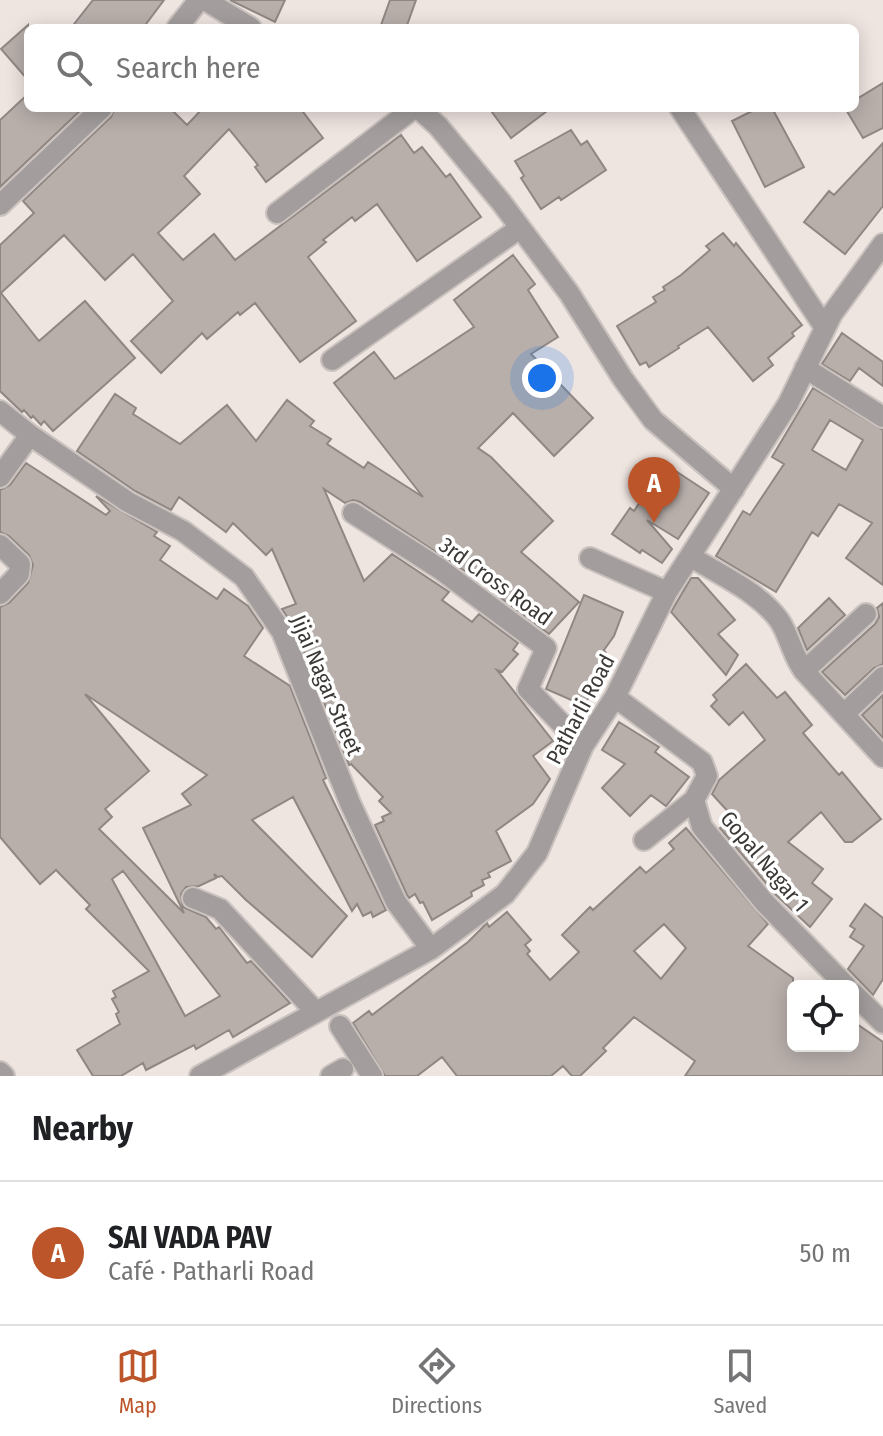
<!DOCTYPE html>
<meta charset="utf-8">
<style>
:root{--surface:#fff;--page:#f2f2f2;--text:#202124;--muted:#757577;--line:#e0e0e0;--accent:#bc5529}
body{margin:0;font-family:"Fira Sans Condensed",sans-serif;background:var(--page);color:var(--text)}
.controls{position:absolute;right:24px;bottom:24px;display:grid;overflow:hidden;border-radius:12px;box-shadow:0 4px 20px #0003}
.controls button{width:72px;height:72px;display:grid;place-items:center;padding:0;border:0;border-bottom:2px solid var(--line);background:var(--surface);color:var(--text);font:40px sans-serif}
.you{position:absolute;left:542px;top:378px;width:28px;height:28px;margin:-20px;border:6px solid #fff;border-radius:50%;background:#1a73e8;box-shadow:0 0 0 12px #1a73e833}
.badge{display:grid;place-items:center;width:52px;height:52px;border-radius:50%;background:var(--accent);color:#fff;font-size:26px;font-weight:700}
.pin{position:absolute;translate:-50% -66px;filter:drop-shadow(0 2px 4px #0008)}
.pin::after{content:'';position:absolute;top:42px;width:28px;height:24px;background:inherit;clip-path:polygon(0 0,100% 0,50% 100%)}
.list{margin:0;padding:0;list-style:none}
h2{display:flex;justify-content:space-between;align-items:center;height:104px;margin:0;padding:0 32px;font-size:34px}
h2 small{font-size:26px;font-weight:400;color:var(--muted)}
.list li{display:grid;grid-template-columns:52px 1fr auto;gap:24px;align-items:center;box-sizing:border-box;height:144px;padding:0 32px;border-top:2px solid var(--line)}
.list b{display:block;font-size:30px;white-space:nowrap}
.list p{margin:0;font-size:26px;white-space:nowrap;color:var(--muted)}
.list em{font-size:26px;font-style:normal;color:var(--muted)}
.icon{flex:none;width:44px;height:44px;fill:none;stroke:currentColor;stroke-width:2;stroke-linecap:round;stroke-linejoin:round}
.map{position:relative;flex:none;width:883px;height:1076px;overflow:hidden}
.search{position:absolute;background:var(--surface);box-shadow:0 4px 20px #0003;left:24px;right:24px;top:24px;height:88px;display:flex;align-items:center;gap:20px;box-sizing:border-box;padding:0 28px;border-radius:12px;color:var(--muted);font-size:30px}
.sheet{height:248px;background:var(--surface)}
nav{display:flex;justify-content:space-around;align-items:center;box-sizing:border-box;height:112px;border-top:2px solid var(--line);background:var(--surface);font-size:22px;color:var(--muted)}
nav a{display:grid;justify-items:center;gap:4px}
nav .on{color:var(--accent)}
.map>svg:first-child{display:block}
.building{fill:#b8afab;stroke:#908783;stroke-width:2;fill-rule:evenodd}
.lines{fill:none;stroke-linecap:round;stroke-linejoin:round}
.minor-casing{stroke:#cac2be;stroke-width:24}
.minor{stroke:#a39e9d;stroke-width:20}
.labels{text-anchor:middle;stroke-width:7;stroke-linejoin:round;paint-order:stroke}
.street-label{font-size:22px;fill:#3b3836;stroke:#fff}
</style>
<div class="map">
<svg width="883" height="1076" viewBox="0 0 883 1076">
<rect width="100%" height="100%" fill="#eee4e0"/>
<path class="building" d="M93 0H164L143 28H71Z
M230 0H285L275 22Z
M390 0H416L406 28H380Z
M28 25V80L1 49Z
M883 83V128L863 138 845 108H855V100Z
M28 94V108H83L0 187V120Z
M115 108H170L187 125 203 108H300L323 138 266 182 255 167 258 165 229 129 184 176 200 194 158 233 183 260 214 234 235 260 401 135 414 153 422 147 446 177 450 174 481 217 417 261 377 204 355 221 352 217 323 240 326 242 308 257 356 321 300 362 255 303 240 315 238 312 207 339 202 333 161 373 131 341 173 301 133 254 105 280 64 235 1 293 39 341 85 301 135 358 53 431 44 421 41 425 33 416 31 418 24 410 22 412 0 391V245L34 213 23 201 111 117Z
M489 108H551L511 138Z
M758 108H772L804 167 765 187 732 121Z
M571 130 581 145 587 141 606 170 561 200 559 197 541 209 521 178 524 176 515 161Z
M883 143V206L845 254 804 222 829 191 834 195Z
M723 233 734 246 736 243 802 325 792 333 794 336 768 358 773 365 753 381 708 327 678 346 679 348 649 367 646 362 640 365 617 326 656 302 653 297 665 290 663 287 681 275 710 250 706 246Z
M513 255 535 284 528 290 558 337 531 354 593 418 554 456 513 413 478 448 491 457 553 521 521 552 579 602 549 634 497 595 500 589 469 566 465 571 360 502 353 500 345 503 324 489 364 581 392 554 449 592 442 600 472 622 479 614 518 643 513 650 518 654 502 672 497 670 553 741 533 756 550 779 533 804 496 831 511 861 488 873 490 877 482 880 484 885 471 892 472 896 432 920 423 902 420 903 415 894 409 898 407 895 375 825 384 821 382 817 391 813 379 801 383 797 351 764 349 765 294 627 282 609 296 604 272 549 266 555 233 523 226 532 179 497 171 510 135 491 77 451 115 394 136 408 133 414 180 444 227 405 256 441 287 400 314 421 310 426 331 439 327 444 364 468 368 462 423 497 334 383 374 352 395 379 474 327 454 300Z
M842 333 883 362V386L859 368 850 381 822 364Z
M813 388 883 430V585L846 558 872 523 839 504 818 536 812 532 776 592 716 556 743 511 750 515 784 464 772 457ZM830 420 863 440 846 470 812 450Z
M26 463 106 515 110 511 96 496 157 532 154 536 170 546 160 560 217 599 224 589 248 606 263 628 244 656 290 686 326 778 323 780 386 910 373 917 371 912 363 916 357 904 352 911 293 797 252 820 347 916 312 957 246 900 222 876 218 877 214 874 216 878 199 886 186 887 181 894 183 907 206 917 216 929 219 927 247 963 251 961 290 1003 233 1037 229 1030 196 1049 194 1045 146 1070 143 1063 121 1076H93L77 1050 120 1024 116 1014 119 1012 112 999 116 997 113 991 149 971 86 909 90 905 56 870 40 884 0 837V607L9 603 28 583 33 565 29 555 9 536 0 532V490L10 485ZM85 694 207 775 182 794 191 805 143 828 184 913 99 829 112 817 105 809 149 771ZM123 871 220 996 185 1016 112 879Z
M665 464 709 493 678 539 647 520 672 549 662 563 642 550 640 553 612 534 630 508 634 511Z
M691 578H698L735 620 718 634 738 655 726 675 671 612Z
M584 595 623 612 614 636 604 650 606 653 585 706 546 689Z
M829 598 845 615 807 650 798 628Z
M883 603V664L874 668 845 695 822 672 875 624 879 617 877 608Z
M746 664 777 698 785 692 812 725 803 733 839 775 842 772 881 819 852 842H845L821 812 788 842 823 869 812 883 832 899 810 927 774 893 720 828 733 817 712 794 719 780 765 740 743 712 729 725 711 706 717 700 713 695Z
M883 695V738L862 715Z
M619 722 659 747 655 752 689 777 666 806 651 795 630 816 602 788 625 764 602 750Z
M686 828 768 924 748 946 793 978V1046H853V1011L858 1017 854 1022 883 1042V1076H685L695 1061 634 1017 603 1048 606 1051 580 1076H572L563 1066 551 1076H457L442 1057 417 1076H385L353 1023 369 1011 372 1015 468 942 487 923 489 927 507 912 531 940 525 945 530 951 527 954 550 980 579 952 562 935 590 907 593 910 640 867 646 873 674 849 669 843ZM664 924 686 948 661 979 634 951Z
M865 904 883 918V979L873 995 848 969 864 946 850 937 855 929 850 926Z"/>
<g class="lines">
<defs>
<path id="minor" d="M205 0 251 28
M177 28 199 0
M418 108 438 126 501 202 569 293 623 379 653 420 734 489
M680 108 825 328
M0 205 102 108
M277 213 414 108
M332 360 520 228
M805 368 883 417
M0 411 30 435 128 502 183 531 244 577 282 632 350 803 396 902 431 949
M0 477 30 435
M353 513 440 569 546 648 528 689 583 746
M0 545 20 564 19 574 0 594
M690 556C719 575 758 591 779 620 789 634 792 655 804 671L883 757
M590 558 667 592
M804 671 866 614
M615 697 702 762 707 776 694 800 702 827 764 902 846 986
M844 714 883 677
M644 840 694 800
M193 898 220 909 316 1012
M853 993 883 1023
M340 1026 372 1076
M0 1072 4 1076
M200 1076 431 949 505 894 537 853 583 746 615 697 667 592 788 404 832 314 883 244
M331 1076 343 1069"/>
</defs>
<use href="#minor" class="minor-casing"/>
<use href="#minor" class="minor"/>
</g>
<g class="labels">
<g class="street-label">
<text transform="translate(496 581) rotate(36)" y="8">3rd Cross Road</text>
<text transform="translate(327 685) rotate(67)" y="8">Jijai Nagar Street</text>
<text transform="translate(580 709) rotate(-62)" y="8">Patharli Road</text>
<text transform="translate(765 861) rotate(50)" y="8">Gopal Nagar 1</text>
</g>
</g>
</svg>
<div class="controls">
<button><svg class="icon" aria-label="locate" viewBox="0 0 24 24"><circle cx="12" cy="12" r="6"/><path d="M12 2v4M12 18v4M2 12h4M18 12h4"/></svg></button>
</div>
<div class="you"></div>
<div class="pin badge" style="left:654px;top:523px">A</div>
<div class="search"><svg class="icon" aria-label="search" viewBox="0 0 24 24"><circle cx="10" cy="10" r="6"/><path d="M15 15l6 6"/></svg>Search here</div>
</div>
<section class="sheet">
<h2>Nearby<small></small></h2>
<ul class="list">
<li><span class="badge">A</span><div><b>SAI VADA PAV</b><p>Café · Patharli Road</p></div><em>50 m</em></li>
</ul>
</section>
<nav>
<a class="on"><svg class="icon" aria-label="map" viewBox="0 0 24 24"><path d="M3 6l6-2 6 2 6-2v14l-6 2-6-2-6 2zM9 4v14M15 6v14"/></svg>Map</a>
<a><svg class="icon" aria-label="directions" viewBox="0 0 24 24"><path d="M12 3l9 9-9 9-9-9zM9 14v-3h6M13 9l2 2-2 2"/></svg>Directions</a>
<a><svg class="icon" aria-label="saved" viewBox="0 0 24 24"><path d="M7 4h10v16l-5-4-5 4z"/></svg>Saved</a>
</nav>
